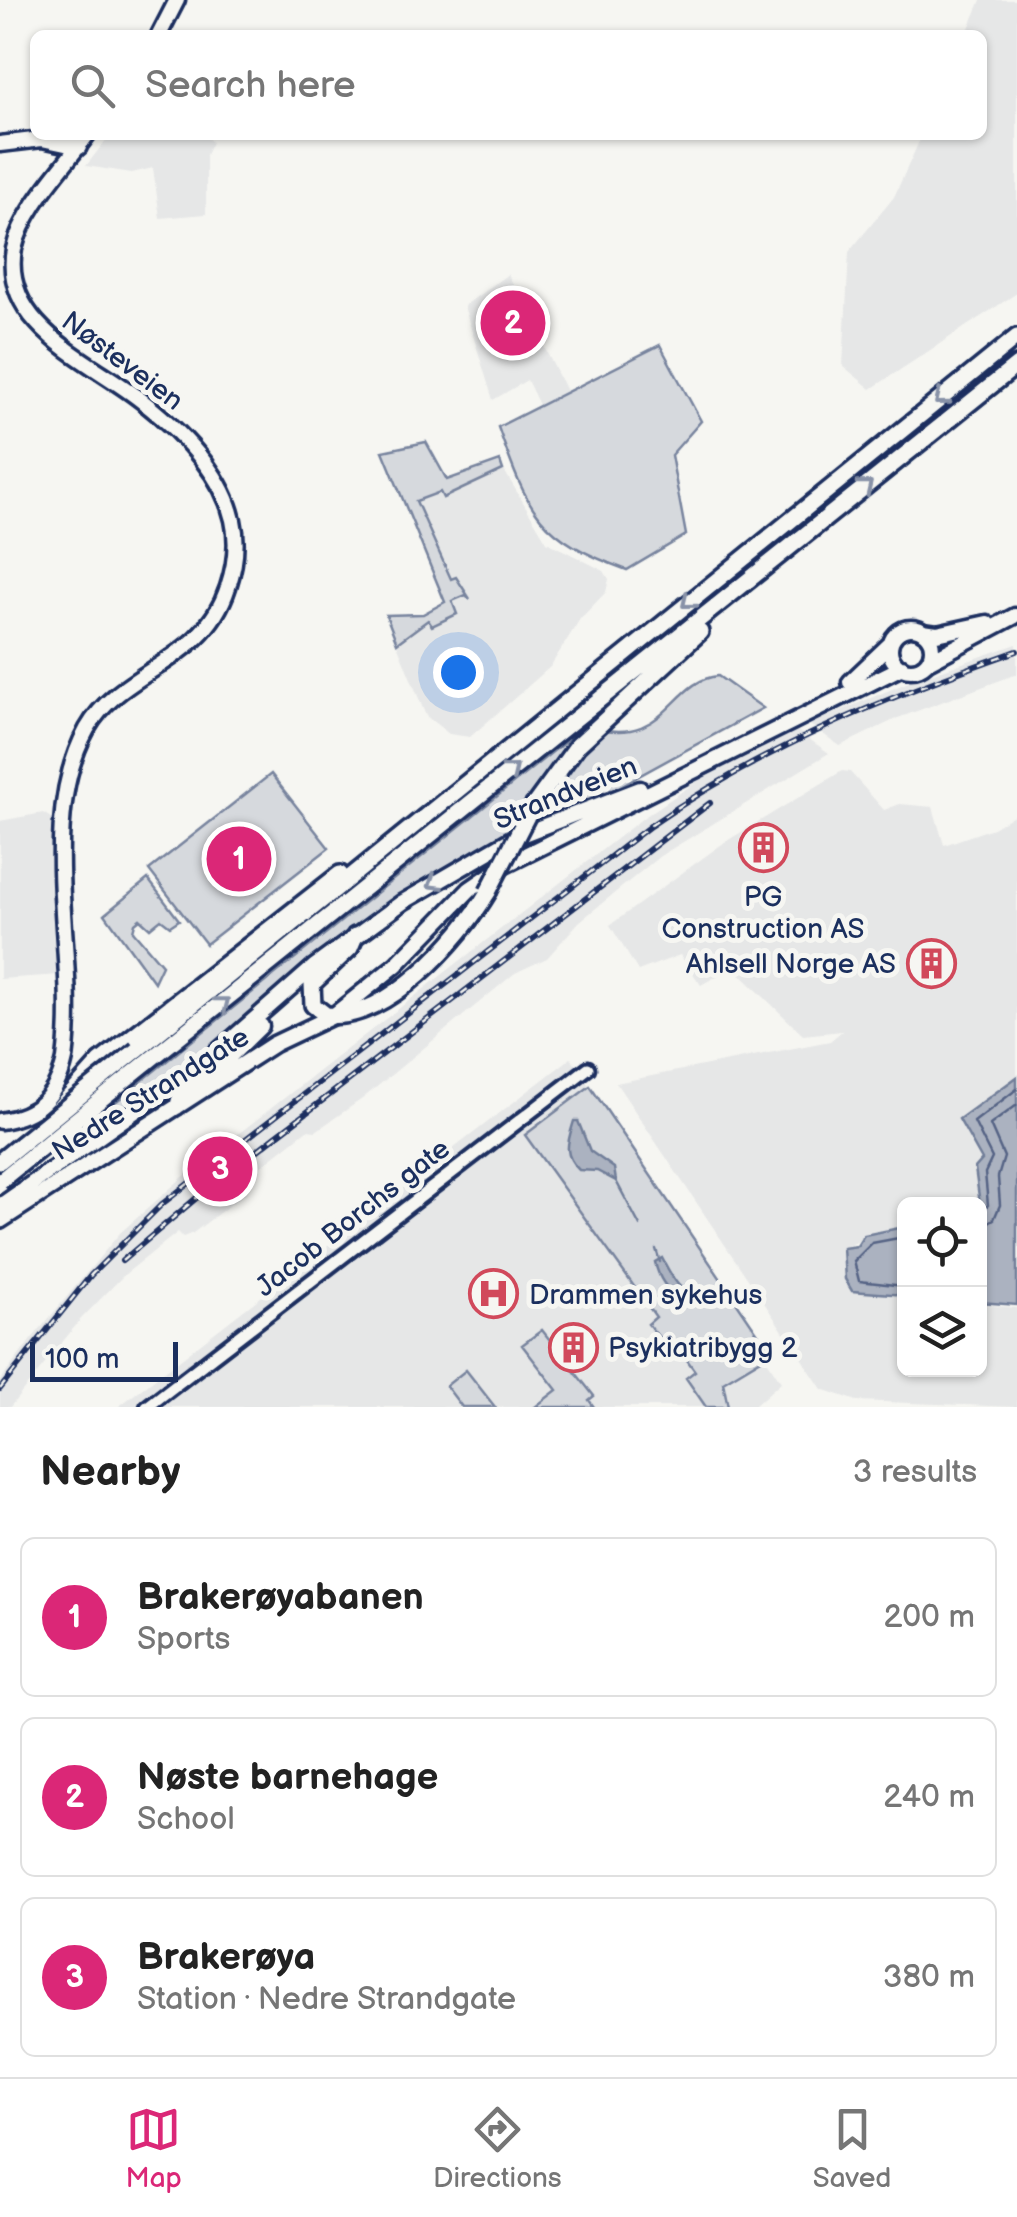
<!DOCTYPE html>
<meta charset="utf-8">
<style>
:root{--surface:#fff;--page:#f2f2f2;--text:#222;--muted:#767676;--line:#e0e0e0;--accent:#db2777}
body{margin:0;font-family:"Balsamiq Sans",sans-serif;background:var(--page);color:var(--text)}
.controls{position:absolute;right:30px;bottom:30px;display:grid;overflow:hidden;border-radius:15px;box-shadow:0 2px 8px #0004}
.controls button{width:90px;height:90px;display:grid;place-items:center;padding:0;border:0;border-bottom:2px solid var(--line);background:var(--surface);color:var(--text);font:50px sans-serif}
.scale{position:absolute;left:30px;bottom:25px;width:148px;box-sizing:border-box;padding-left:10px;border:5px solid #1b2f5e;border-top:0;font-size:28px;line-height:35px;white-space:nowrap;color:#1b2f5e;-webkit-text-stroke:8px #f6f6f2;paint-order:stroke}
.you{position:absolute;left:458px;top:672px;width:35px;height:35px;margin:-25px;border:8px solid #fff;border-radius:50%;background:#1a73e8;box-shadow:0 0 0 15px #1a73e833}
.badge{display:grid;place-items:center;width:65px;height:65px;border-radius:50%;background:var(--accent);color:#fff;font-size:32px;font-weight:700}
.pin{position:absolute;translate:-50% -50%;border:5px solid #fff;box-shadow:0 2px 10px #0006}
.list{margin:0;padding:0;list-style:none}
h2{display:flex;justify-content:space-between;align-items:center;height:130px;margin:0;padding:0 40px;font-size:42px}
h2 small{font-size:32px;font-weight:400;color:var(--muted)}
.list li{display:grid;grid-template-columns:65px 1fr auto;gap:30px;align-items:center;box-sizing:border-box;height:160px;margin:0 20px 20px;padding:0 20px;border:2px solid var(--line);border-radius:15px}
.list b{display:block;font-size:38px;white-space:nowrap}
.list p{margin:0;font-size:32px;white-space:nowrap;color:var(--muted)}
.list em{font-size:32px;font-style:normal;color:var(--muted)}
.icon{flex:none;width:55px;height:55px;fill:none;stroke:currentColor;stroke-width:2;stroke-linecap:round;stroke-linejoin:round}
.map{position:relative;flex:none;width:1017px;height:1407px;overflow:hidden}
.search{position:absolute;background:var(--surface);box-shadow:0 2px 8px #0004;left:30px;right:30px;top:30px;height:110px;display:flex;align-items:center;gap:25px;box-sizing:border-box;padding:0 35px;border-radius:15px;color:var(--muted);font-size:38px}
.sheet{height:670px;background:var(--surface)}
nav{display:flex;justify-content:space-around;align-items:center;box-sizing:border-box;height:140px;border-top:2px solid var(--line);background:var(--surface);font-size:28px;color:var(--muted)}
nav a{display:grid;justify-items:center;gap:5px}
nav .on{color:var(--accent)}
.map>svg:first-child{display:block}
.built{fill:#e6e7e7}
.green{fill:#d6d9dd;stroke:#78849e;stroke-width:2.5}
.water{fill:#abb2c0;stroke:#717e99;stroke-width:2.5}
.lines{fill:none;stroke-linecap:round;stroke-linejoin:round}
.shore{stroke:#556385;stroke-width:2.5}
.stream{stroke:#717e99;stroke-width:2.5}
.minor-casing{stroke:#1b2f5e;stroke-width:19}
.major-casing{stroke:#1b2f5e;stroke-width:21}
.highway-casing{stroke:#1b2f5e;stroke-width:22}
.minor{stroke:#f6f6f2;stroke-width:11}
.major{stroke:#f6f6f2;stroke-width:14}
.highway{stroke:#f6f6f2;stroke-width:15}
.rail-casing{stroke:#1b2f5e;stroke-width:6}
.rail{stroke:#f6f6f2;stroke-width:2.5;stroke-dasharray:8;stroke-linecap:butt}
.highway-bridge-casing{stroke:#1b2f5e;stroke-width:22;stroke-linecap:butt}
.highway-bridge{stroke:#f6f6f2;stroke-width:15}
.oneway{stroke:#8892a8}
.labels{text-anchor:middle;stroke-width:10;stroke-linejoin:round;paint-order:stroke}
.street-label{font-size:28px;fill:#1b2f5e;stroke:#f6f6f2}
.poi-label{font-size:28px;fill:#1b2f5e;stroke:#f6f6f2;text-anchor:start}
</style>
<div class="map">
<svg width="1017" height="1407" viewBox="0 0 1017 1407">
<rect width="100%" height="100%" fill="#f6f6f2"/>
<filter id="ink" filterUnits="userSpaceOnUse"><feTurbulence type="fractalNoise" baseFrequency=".01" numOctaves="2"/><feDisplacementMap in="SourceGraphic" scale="20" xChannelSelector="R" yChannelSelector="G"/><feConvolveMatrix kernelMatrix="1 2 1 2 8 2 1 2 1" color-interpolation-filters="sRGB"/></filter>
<g filter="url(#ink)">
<path class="built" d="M981 0H1017V293L871 389 843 366 849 252 894 197 922 135H982V35H966Z
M110 135H204L212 142 206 155V214L160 218 153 168 132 173 86 166Z
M508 274 566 391 539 405 527 380 493 400 464 306Z
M502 467 547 542 604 571 609 579 606 592 580 619 550 667 470 737 449 734 426 716 396 642 412 624 454 597 413 497Z
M1017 644V674L898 718 840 746 809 724 911 681Z
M796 730 829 753 660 856 579 922 547 958 515 973 362 1099 316 1131 307 1130 245 1179 248 1191 193 1233 183 1237 178 1232 124 1275 81 1319 10 1407H0V1381L30 1341 120 1233 183 1177 643 818 702 778Z
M842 771 850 772 884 810 900 804 933 807 944 845 993 828 1017 813V1077L959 1119 982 1160 975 1169 979 1204H904V1227L878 1231 843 1249 852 1291 904 1297V1370H980V1304L1017 1308V1407L857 1401 822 1389 616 1083 830 1041 842 1031 803 1035 733 967 701 985 680 955 638 971 610 925 725 842Z
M43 813 59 823 60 975 0 979V821Z
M571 1058 781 1382 753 1407H118Z"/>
<path class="green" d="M660 345 701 421 671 455 686 535 627 570C539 538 528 512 498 427Z
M426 442 447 480 500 461 503 470 443 498 440 492 416 501 451 579 456 577 470 599 466 595 452 601 457 614 432 626 428 620 397 643 386 615 423 614 445 602 383 451Z
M718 676 763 708 613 790 510 832 377 913 177 1075 105 1122 98 1116 586 725C666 752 670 680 718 676Z
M271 774 329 848 206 944 149 870Z
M148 879 179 920 170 926 161 919 150 928 140 919 135 923 133 931 162 965 154 982 105 914Z
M590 1086 771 1353 723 1382 728 1407H706L686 1378 695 1371 670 1336 662 1341 648 1324 656 1317 525 1135Z
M542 1330 594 1396 589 1400 594 1407H535L557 1390 522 1345Z
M466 1370 495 1407H462L446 1386Z"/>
<path class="water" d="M1017 1077V1305L980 1302V1204L975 1168 982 1160 959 1119Z
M574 1121H578L590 1151 614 1168 616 1181 597 1171 579 1170C562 1154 568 1141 574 1121Z
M904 1227V1295L852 1291 845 1279 843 1248 857 1246 864 1235Z
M662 1258C676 1285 686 1303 720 1297L722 1302C688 1304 663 1298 655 1262Z"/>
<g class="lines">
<path class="shore" d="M980 1214 988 1205 985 1173 992 1158 974 1122 1017 1089
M980 1227 994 1219 1000 1205 998 1177 1004 1157 990 1125 1017 1105
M904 1237 872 1243 854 1261 859 1281 904 1286"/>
<path class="stream" d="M616 1181 640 1226
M656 1249 660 1262"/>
<defs>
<path id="minor" d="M147 1407 588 1068"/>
<path id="major" d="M159 35 177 0
M0 144 42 139 79 147
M890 649a21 21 0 1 1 42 0a21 21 0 1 1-42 0Z
M923 632 937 634 987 623
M928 662 1015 616
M850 682 891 643
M177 1107 181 1092 220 1066 261 1026
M0 1121C37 1116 57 1096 65 1059 79 956 35 823 87 729 121 668 203 665 228 587 235 566 238 542 233 520 222 472 179 430 142 401 94 362 0 327 14 249 23 208 63 168 87 135
M0 1206 208 1060 314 967 403 902 513 838 640 789
M0 1221 274 1044 333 1016 396 965 470 889 505 865 902 667"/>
<path id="highway" d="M529 812 577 746 700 632
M355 936 350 948 312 984 313 1005 326 1015C386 1023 461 938 488 892
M137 1050 1017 337
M146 1063 1017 365
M59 1108 100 1062 340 874"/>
</defs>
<use href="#minor" class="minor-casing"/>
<use href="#major" class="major-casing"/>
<use href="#highway" class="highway-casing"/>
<use href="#minor" class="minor"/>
<use href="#major" class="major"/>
<use href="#highway" class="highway"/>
<defs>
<path id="rail" d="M122 1261 207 1189 710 803
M0 1389 91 1275 162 1204 650 826C764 747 887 697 1017 651"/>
</defs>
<use href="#rail" class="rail-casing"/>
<use href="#rail" class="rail"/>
<defs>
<path id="highway-bridge" d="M488 892 529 812
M0 1161 137 1050
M0 1181 146 1063"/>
</defs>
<use href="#highway-bridge" class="highway-bridge-casing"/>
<use href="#highway-bridge" class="highway-bridge"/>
</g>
<defs><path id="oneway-chevron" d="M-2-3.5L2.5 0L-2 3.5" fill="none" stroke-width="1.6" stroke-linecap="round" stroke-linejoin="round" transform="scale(2.5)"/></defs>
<g class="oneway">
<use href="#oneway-chevron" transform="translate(941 399) rotate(141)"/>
<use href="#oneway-chevron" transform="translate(866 486) rotate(-39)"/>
<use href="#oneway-chevron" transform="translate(688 602) rotate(141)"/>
<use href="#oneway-chevron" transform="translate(512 770) rotate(-39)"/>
<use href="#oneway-chevron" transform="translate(434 883) rotate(149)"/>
<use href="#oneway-chevron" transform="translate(223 1003) rotate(-38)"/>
</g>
</g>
<defs>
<symbol id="building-ring" viewBox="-11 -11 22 22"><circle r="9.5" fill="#f6f6f2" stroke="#d1495b" stroke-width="1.5"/><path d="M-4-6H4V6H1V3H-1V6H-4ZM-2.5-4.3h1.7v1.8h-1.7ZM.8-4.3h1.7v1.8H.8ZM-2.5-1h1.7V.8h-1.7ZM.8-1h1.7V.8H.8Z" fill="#d1495b"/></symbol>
<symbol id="hospital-ring" viewBox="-11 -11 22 22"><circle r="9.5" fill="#f6f6f2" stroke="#d1495b" stroke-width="1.5"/><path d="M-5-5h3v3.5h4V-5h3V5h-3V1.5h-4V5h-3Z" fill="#d1495b"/></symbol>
</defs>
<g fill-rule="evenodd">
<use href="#building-ring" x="736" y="820" width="55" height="55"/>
<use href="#building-ring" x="904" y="936" width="55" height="55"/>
<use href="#hospital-ring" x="466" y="1266" width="55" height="55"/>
<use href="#building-ring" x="546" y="1320" width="55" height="55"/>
</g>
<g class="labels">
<g class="street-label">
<text transform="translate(123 360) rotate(37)" y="10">Nøsteveien</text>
<text transform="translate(565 792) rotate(-22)" y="10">Strandveien</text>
<text transform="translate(150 1093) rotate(-32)" y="10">Nedre Strandgate</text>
<text transform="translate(352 1217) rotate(-38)" y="10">Jacob Borchs gate</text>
</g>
<g class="poi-label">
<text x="763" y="906" text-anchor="middle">PG<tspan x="763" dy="32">Construction AS</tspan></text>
<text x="896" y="973" text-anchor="end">Ahlsell Norge AS</text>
<text x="529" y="1304">Drammen sykehus</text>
<text x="608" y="1357">Psykiatribygg 2</text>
</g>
</g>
</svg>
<div class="controls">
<button><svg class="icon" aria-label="locate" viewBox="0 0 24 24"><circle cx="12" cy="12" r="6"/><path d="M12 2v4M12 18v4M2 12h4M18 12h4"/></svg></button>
<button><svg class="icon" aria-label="layers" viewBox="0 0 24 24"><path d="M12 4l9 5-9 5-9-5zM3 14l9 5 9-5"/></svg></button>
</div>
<div class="scale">100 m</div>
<div class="you"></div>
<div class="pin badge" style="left:239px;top:859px">1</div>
<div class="pin badge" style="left:513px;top:323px">2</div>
<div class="pin badge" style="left:220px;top:1169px">3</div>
<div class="search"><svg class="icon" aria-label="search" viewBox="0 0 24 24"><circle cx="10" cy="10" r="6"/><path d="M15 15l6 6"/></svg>Search here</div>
</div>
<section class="sheet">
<h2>Nearby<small>3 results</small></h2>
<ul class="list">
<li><span class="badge">1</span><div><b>Brakerøyabanen</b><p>Sports</p></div><em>200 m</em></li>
<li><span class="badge">2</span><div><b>Nøste barnehage</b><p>School</p></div><em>240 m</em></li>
<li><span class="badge">3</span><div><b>Brakerøya</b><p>Station · Nedre Strandgate</p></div><em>380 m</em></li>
</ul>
</section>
<nav>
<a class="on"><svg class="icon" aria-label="map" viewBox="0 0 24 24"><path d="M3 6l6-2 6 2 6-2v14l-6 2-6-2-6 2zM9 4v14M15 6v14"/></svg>Map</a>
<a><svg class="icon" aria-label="directions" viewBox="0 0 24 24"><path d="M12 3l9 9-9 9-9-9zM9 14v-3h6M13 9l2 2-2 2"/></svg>Directions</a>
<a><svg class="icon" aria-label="saved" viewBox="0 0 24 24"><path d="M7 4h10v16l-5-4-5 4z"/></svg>Saved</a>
</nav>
